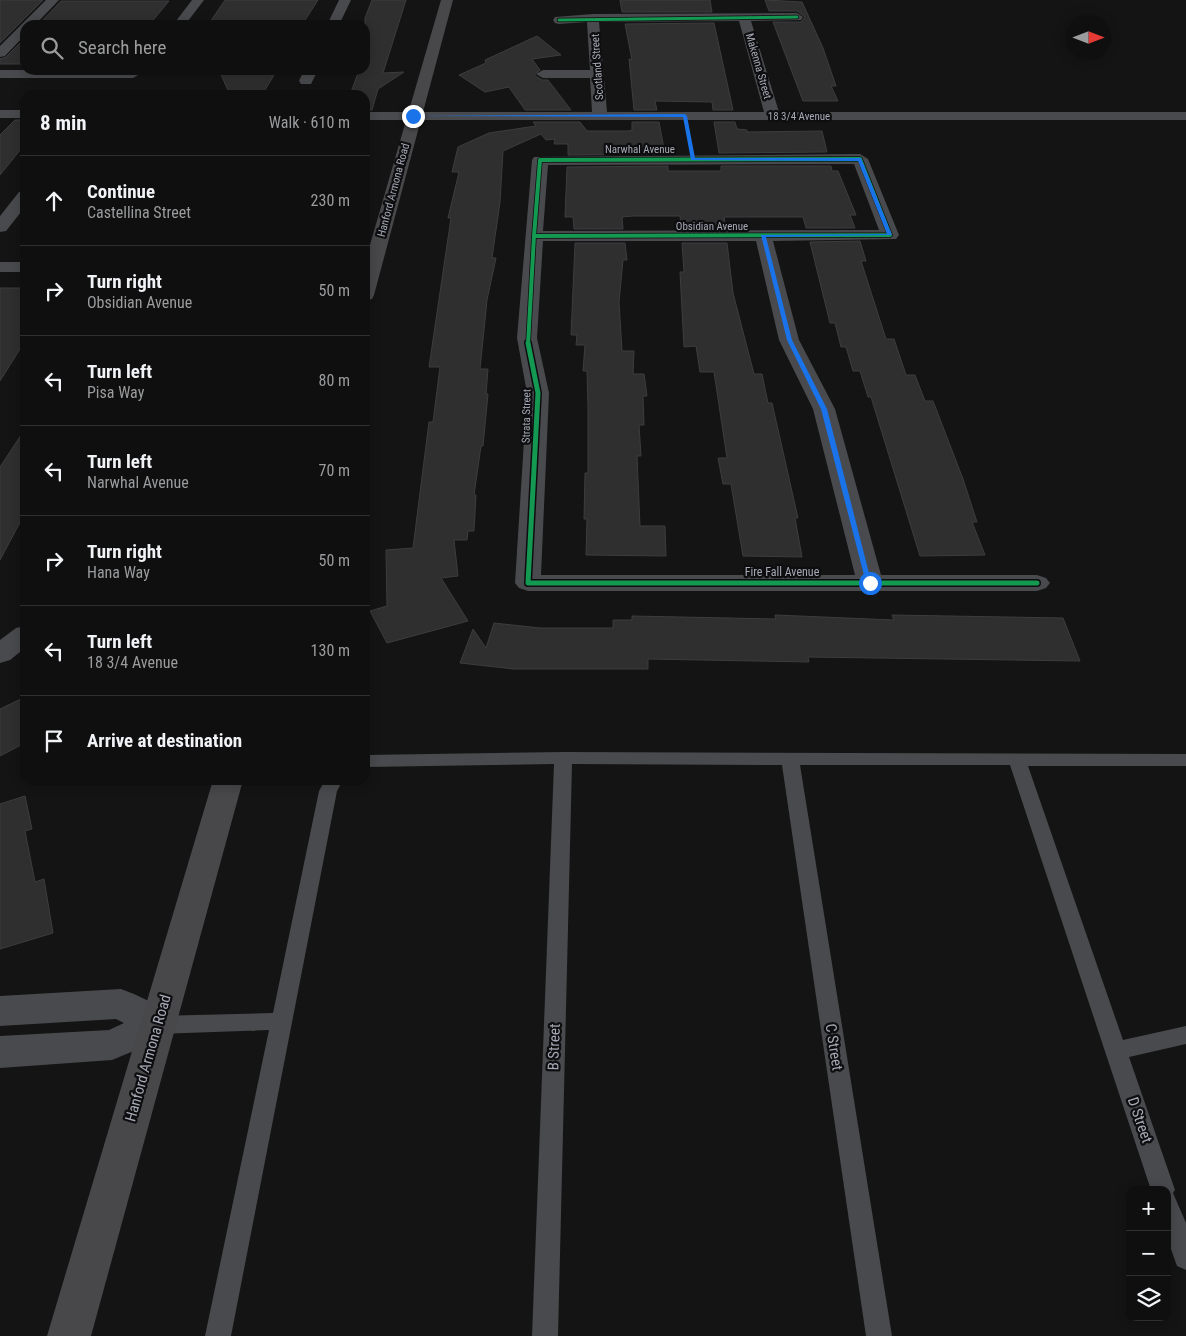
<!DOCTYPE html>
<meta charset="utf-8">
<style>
:root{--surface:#0f0f0f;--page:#181818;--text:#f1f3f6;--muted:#9b9c9e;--line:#2f2f2f}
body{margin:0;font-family:"Roboto Condensed",sans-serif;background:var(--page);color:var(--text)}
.controls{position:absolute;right:15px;bottom:15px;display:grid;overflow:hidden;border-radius:10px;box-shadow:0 2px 12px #0003}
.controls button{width:45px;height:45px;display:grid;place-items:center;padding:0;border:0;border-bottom:1px solid var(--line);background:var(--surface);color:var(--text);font:25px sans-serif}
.compass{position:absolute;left:1066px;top:15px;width:45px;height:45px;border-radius:50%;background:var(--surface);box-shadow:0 2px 12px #0003;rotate:90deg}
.stop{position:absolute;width:15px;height:15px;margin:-11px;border:4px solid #1a73e8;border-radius:50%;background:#fff}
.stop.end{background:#1a73e8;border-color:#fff;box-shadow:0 1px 5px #0008}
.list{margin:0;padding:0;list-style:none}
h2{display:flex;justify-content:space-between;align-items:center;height:65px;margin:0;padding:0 20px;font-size:21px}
h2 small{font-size:16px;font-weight:400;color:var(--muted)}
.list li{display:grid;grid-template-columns:32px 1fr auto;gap:15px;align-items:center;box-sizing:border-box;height:90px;padding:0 20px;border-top:1px solid var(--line)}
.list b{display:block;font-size:19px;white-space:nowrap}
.list p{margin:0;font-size:16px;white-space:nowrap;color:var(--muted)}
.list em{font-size:16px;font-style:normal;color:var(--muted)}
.icon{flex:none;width:28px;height:28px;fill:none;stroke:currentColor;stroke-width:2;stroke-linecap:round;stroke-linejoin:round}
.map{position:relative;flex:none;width:1186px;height:1336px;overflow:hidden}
.search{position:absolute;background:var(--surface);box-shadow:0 2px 12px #0003;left:20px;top:20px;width:350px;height:55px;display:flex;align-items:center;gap:12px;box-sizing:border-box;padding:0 18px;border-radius:15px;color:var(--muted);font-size:19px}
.panel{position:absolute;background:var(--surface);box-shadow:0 2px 12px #0003;left:20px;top:90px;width:350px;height:695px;border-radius:15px}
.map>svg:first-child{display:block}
.building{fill:#2f2f30;stroke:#3d3d40}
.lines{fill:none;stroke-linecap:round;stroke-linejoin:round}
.service{fill:#494a4d;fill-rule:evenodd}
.minor{fill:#494a4d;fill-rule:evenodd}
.tertiary{fill:#494a4d;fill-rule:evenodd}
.secondary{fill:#48484b;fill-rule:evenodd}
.cycleway-far2-casing{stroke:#0e0e10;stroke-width:4.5}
.cycleway-far1-casing{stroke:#0e0e10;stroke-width:5.5}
.cycleway-casing{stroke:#0e0e10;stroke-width:8}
.cycleway-far2{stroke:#139951;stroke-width:3}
.cycleway-far1{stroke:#139951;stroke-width:4}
.cycleway{stroke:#139951;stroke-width:5}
.route{fill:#1a73e8}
.labels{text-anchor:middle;stroke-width:4.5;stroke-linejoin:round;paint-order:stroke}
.far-street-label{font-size:11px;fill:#a6a9b5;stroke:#0e0e10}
.street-label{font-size:12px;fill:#a6a9b5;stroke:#0e0e10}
.near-street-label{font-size:15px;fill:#a6a9b5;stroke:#0e0e10}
</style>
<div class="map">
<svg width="1186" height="1336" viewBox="0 0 1186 1336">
<rect width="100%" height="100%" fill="#141414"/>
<path class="building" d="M0 0H43L0 43Z
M225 0H318L302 25H208Z
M372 0H406L383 73 404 72 378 89 372 110H365V95H350L358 73H365V18Z
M620 0H710L712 12H622Z
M765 0 802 2 823 48 836 86H831L838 101H803L773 22H801L805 17 797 11H769Z
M61 1H169L149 25H38Z
M714 23 733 110H713L712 102 655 101 657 110H634L629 59 632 60 625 24Z
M537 36 561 55 532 59 540 70 534 75 542 80H548L571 110H525L509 87 485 92 459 75 486 63 485 60Z
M25 38V64H0V59L6 57Z
M219 70H277L262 95H230Z
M15 120H25V144L0 175V135Z
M533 122H580L587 131H629L632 130V122H659L665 154 568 155V144H554L555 139 546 140 541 134 503 151 500 202 492 258H496L487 300 480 369H488L486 394H488L483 446H481L474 495H476L474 531H468L467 540H454L458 576 441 578 468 621 387 643 370 611 387 606 386 550 413 548 429 422H433L440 367H429L451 218H448L459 172H452L458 147 489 133 536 126Z
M714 122H735L737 129 747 130V132L822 131 827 152 719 153Z
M668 166V171H721V166H831L832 171H838L856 215H850L855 228H806L803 217H724L726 229H681L680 216H633L622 217 623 229H574L573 217H565L567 167Z
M860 241 866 261H861L886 339H894L906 375H915L925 401H933L963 479 977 522H972L985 555 920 556 871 397H868L860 371H853L846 347H841L835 323H830L810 242Z
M575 243H625L627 260H623L619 302 622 351H634L633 374H644L647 396H643L644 425H639L641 456H637L640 526H665L666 556 586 555 587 519H584L585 473H588V406L587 371H583L585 345H576L577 335H571Z
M682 243H727L733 293 754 374H762L768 403H772L798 518H795L802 557 743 556 731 484H723L718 458H727L714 372H700L696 346 684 347 680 272H684Z
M0 288H25V341L0 381Z
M25 429V513L0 560V467Z
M775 615 894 620 892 615 1063 618 1080 661 808 657 809 662 648 659V669H514L460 663 473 629 486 648 494 623 540 628H613V620H632V616L776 619Z
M25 697V743L0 756V709Z
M25 796 32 829 25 831 35 882 44 879 53 933 0 949V804Z"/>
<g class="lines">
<path class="service" d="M563 752 1186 754V766H1028L1123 1040 1186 1026V1044L1129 1057 1175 1190 1173 1193 1186 1223V1270L1177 1266 1167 1238V1190H1151L1010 765H800L892 1336H866L782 765 572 764 558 1336H532L554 764 365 767V755Z
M325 780H343L337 791 231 1336H205L269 1030 157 1034 150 1031 146 1025 150 1019 157 1016 273 1013 319 791Z"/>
<path class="minor" d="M46 0H59L35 25H25V35L5 56 0 57V46Z
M192 0H204L185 25H173Z
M339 0H351L339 25H327Z
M797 13 803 17 801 20 751 21 779 112H1186V120H413L406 116 413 112H592L590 78H543L536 74 543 70H590L587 22 559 24 555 23 553 20 555 17 593 14ZM739 21 764 112H607L599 22Z
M0 70H133L140 74 133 78H0Z
M304 70H318L311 84H301L299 81Z
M860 154 868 159 899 235 896 239 773 241 799 340 835 409 881 575H1037L1046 578 1050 583 1046 588 1037 591H528L519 588 515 583 527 393 517 338 532 160 534 157ZM854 164 879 230 543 231 548 165ZM543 241H756L779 340 813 409 855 575H541L549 393 537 338Z
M25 191V207L6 231 0 232V216L19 192Z
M0 262H25V272H0Z
M25 626V648L10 660 0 663V640L16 628Z
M121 989C140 996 166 1007 175 1025L170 1036 112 1060 0 1068V1036L109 1030 124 1023 116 1019 0 1026V996Z"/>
<path class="tertiary" d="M0 110H25V118H0Z
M365 112H413L420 116 413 120H365Z"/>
<path class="secondary" d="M441 0H453L374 295 372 299 365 301V262Z
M213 780H243L91 1336H47Z"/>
<defs>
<path id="cycleway-far2" d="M559 20 797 17"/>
<path id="cycleway-far1" d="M860 159 890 235 534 236 540 160Z
M528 345 534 236"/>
<path id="cycleway" d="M528 343 538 393 528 583H1037"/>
</defs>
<use href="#cycleway-far2" class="cycleway-far2-casing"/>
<use href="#cycleway-far1" class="cycleway-far1-casing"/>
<use href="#cycleway" class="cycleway-casing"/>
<use href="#cycleway-far2" class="cycleway-far2"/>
<use href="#cycleway-far1" class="cycleway-far1"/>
<use href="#cycleway" class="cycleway"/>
</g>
<path class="route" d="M685 114 687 116 695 158H861L892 235 766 237 792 340 827 409 872 585 866 583 821 409 787 340 761 235 887 234 858 161 691 160 683 117 411 116Z"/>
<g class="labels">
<g class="far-street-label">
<text transform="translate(759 66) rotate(74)" y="4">Makenna Street</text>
<text transform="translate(597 67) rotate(-94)" y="4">Scotland Street</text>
<text x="799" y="120">18 3/4 Avenue</text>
<text x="640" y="153">Narwhal Avenue</text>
<text transform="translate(393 190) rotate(-75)" y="4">Hanford Armona Road</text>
<text x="712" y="230">Obsidian Avenue</text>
<text transform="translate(526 416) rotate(-89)" y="4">Strata Street</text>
</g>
<g class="street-label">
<text x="782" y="576">Fire Fall Avenue</text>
</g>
<g class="near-street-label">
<text transform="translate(554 1047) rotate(-88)" y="5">B Street</text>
<text transform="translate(834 1047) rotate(81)" y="5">C Street</text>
<text transform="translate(148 1058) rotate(-74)" y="5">Hanford Armona Road</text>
<text transform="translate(1140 1120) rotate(71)" y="5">D Street</text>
</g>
</g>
</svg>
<div class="controls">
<button>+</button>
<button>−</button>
<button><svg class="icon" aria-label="layers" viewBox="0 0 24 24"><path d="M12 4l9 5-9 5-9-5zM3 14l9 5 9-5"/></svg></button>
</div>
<svg class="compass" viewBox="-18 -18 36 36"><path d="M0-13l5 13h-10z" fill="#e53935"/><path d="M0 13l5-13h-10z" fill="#9b9c9e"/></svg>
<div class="stop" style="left:870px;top:583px"></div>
<div class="stop end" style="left:413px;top:116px"></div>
<div class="search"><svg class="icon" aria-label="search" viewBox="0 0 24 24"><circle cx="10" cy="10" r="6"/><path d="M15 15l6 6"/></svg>Search here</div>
<section class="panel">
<h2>8 min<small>Walk · 610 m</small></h2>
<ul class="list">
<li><svg class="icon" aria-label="ahead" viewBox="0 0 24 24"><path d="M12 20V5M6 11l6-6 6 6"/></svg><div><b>Continue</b><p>Castellina Street</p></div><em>230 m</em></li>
<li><svg class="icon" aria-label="right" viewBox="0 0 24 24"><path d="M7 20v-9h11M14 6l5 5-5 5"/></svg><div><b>Turn right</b><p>Obsidian Avenue</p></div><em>50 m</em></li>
<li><svg class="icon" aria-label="left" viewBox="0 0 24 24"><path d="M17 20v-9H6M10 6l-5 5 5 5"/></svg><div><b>Turn left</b><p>Pisa Way</p></div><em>80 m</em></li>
<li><svg class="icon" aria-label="left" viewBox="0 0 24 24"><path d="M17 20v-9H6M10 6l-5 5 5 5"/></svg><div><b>Turn left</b><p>Narwhal Avenue</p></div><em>70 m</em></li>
<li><svg class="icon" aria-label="right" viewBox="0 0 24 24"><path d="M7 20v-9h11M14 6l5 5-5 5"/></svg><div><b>Turn right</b><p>Hana Way</p></div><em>50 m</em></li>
<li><svg class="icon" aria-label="left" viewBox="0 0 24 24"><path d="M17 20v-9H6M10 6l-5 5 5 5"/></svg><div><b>Turn left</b><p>18 3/4 Avenue</p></div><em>130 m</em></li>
<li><svg class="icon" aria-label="arrive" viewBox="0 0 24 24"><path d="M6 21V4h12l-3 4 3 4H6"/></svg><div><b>Arrive at destination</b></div></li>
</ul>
</section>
</div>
